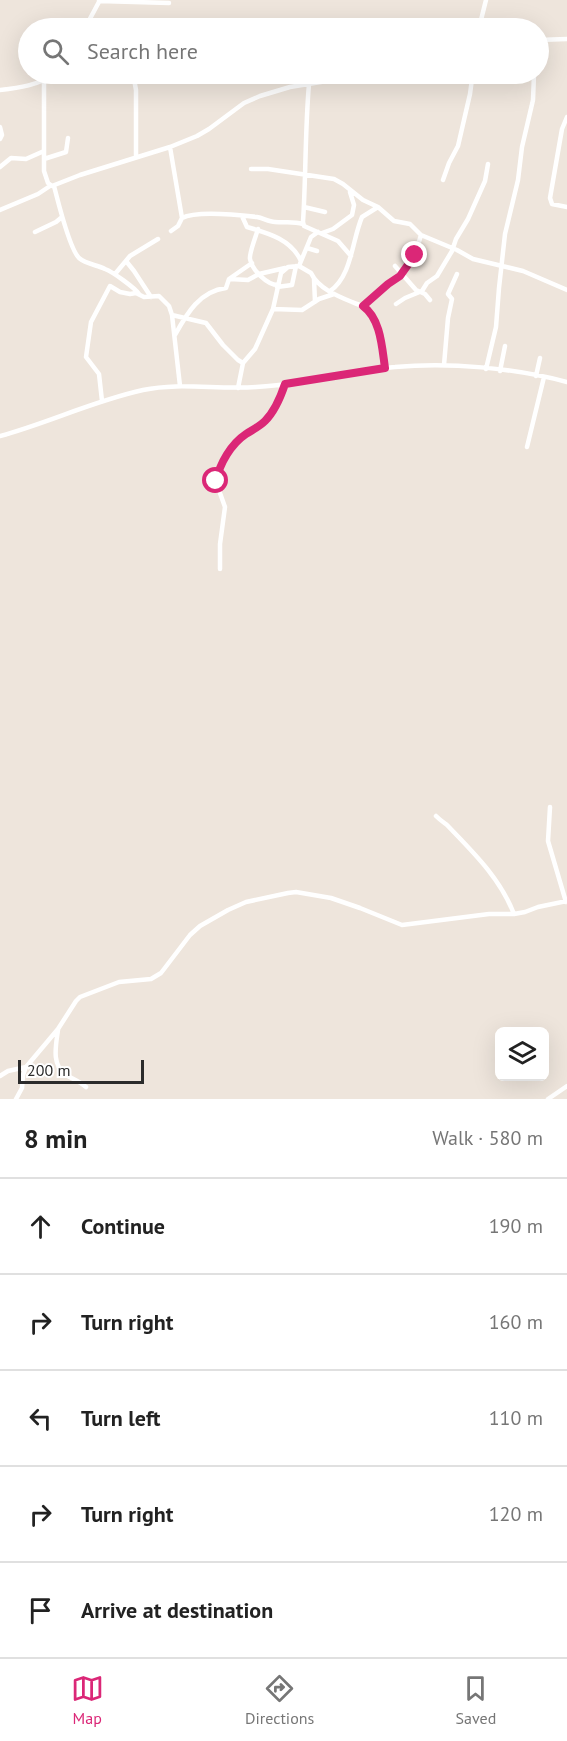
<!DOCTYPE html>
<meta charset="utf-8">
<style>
:root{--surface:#fff;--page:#f6f6f6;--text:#222;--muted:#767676;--line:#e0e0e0;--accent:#db2777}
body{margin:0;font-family:"PT Sans",sans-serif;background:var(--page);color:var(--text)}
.controls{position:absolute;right:18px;bottom:18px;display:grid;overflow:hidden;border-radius:9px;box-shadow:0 6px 24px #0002}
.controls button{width:54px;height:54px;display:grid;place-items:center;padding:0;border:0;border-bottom:2px solid var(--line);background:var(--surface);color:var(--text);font:30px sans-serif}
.scale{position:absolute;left:18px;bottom:15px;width:126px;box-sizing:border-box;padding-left:6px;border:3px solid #2b2b2b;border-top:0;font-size:16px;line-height:21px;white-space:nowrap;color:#2b2b2b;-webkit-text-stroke:4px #fff;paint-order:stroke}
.stop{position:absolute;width:18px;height:18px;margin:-14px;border:4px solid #db2777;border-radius:50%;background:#fff}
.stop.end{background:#db2777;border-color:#fff;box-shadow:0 2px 6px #0008}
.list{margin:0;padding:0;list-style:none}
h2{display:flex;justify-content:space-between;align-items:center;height:78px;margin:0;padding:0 24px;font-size:26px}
h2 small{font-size:20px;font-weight:400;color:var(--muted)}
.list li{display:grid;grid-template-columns:39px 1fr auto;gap:18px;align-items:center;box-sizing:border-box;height:96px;padding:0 24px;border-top:2px solid var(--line)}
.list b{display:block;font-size:22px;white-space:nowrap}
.list em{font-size:20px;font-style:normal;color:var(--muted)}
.icon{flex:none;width:33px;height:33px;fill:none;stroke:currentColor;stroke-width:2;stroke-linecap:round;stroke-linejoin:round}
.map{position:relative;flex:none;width:567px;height:1099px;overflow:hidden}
.search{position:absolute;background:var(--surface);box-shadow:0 6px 24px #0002;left:18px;right:18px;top:18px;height:66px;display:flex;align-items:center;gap:15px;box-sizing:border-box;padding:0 21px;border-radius:33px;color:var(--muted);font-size:22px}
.sheet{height:558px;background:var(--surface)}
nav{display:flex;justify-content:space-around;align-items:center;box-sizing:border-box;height:84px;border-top:2px solid var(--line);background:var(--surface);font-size:16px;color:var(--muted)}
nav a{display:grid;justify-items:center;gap:3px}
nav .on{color:var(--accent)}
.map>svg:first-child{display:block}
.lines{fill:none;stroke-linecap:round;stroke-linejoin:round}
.minor{stroke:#fff;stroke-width:4.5}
.route{stroke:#db2777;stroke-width:8}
</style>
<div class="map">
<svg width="567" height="1099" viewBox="0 0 567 1099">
<rect width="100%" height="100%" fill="#eee5dc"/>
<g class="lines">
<path class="minor" d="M99 1 169 3
M85 28 100 0
M155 28H161
M479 28 486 0
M538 40 567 39
M48 79 107 74 130 75 134 79 136 90V157
M44 81V171L48 183 52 186 80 175 170 147 197 136 209 129 244 103 260 96 290 87 370 74
M309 84C305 130 306 176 303 222L304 226 338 241 351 256
M0 90C19 88 39 85 54 74
M567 117 562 129 550 198 552 204 567 207
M0 127 2 135 0 139
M170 147 182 218 178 226 171 231
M44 159 66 152 68 138
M0 167 11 158 26 159 44 151
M251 169H268L334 179 343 184 363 200 378 207 394 221 410 224 421 235 457 250 473 259 523 271 567 290
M443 180 449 163 458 146 470 94 472 79 469 74
M54 186C58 201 69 248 79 258 86 264 97 265 105 269 113 272 135 288 139 294
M304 207 325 212
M0 210 38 194 50 186
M242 216 247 227C268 233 291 239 301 261
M182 218C197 210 240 215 257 217 263 218 269 222 275 222 285 223 293 221 303 224
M258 229C256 236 249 253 250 259 252 270 267 285 278 285
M35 232 56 222 62 217
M322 233 333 229 352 215 354 205 350 192
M307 248 317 251
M126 261 134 271 151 297
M299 266 311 273C318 288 337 296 352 302 356 304 361 305 365 307 382 319 383 350 385 368
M395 266 416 290 425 294 430 300
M115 274 130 256 158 239
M230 279 248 280 259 274 285 268
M314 279 315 302
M277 287 292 285 296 266
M330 291C352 276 352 240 362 217L378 207
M396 304 405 298 422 291 427 283 437 276 452 251 456 239 468 219 485 181 488 164
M363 306 401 274 415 255 421 235
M273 309 302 310 319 299 334 294
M172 315 206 323 223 345 238 360 243 363
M175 335C187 313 200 291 226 288L229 279 252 263
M444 365 448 318 452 299 448 294 457 274
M486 369 496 327 499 288 505 234 518 180 522 147 533 100 534 74
M500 371 505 346
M536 376 540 358
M238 388 243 363 255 349 273 309 281 273 288 267 299 266 311 237 318 232
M102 401 99 374 86 357 91 322 110 286 120 292 130 294 136 293 144 297 159 296 169 306 172 315 180 386
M0 436C48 423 93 401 143 390 180 382 218 390 256 387 287 385 319 380 351 374 366 372 380 368 395 367 450 362 514 368 567 382
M527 447 544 377
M220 569V544L225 507 216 482 217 477 232 447 246 434 263 424 271 414 285 384
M550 807 548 841 566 902
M436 816C440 820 443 822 447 825 473 852 500 878 514 914
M58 1030C56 1045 51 1065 66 1075 73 1079 79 1081 86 1087
M0 1076 8 1071 26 1067
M16 1099 22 1088 23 1075 26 1067 58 1029 76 1001 80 997 119 982 151 979 161 973 190 935 200 926 228 910 246 902 288 893 296 892 331 898 360 908 402 925 489 914H514L525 912 538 907 567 901
M548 1099 567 1086"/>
</g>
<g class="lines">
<path class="route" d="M216 481C220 463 231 444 246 434 252 430 259 427 265 421 274 412 281 396 285 384L385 368C382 348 381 319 363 306L388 284 400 276 415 255"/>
</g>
</svg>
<div class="controls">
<button><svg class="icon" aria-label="layers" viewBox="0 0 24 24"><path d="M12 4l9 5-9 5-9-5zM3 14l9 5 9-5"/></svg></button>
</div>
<div class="scale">200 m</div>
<div class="stop" style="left:216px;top:481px"></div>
<div class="stop end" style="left:415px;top:255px"></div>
<div class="search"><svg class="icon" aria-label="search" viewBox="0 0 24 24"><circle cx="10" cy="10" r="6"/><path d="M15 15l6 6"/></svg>Search here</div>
</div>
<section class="sheet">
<h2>8 min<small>Walk · 580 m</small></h2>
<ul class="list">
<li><svg class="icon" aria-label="ahead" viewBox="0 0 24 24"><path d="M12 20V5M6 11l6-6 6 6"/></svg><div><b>Continue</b></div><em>190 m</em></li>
<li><svg class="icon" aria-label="right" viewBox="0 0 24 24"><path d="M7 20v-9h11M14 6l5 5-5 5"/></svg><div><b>Turn right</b></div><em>160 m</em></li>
<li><svg class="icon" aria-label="left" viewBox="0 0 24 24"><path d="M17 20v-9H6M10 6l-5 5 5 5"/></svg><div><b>Turn left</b></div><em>110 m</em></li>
<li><svg class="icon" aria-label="right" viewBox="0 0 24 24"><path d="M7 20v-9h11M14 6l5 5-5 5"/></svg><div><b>Turn right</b></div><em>120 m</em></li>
<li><svg class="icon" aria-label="arrive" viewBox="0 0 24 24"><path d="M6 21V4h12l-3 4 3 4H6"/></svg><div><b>Arrive at destination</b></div></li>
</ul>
</section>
<nav>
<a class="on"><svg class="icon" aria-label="map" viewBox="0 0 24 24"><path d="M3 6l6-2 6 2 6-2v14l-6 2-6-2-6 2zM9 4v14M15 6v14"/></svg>Map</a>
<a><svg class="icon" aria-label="directions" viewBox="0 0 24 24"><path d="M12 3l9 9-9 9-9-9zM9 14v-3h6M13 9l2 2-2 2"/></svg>Directions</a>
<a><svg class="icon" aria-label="saved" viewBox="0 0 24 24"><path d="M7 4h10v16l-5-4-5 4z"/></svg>Saved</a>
</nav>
